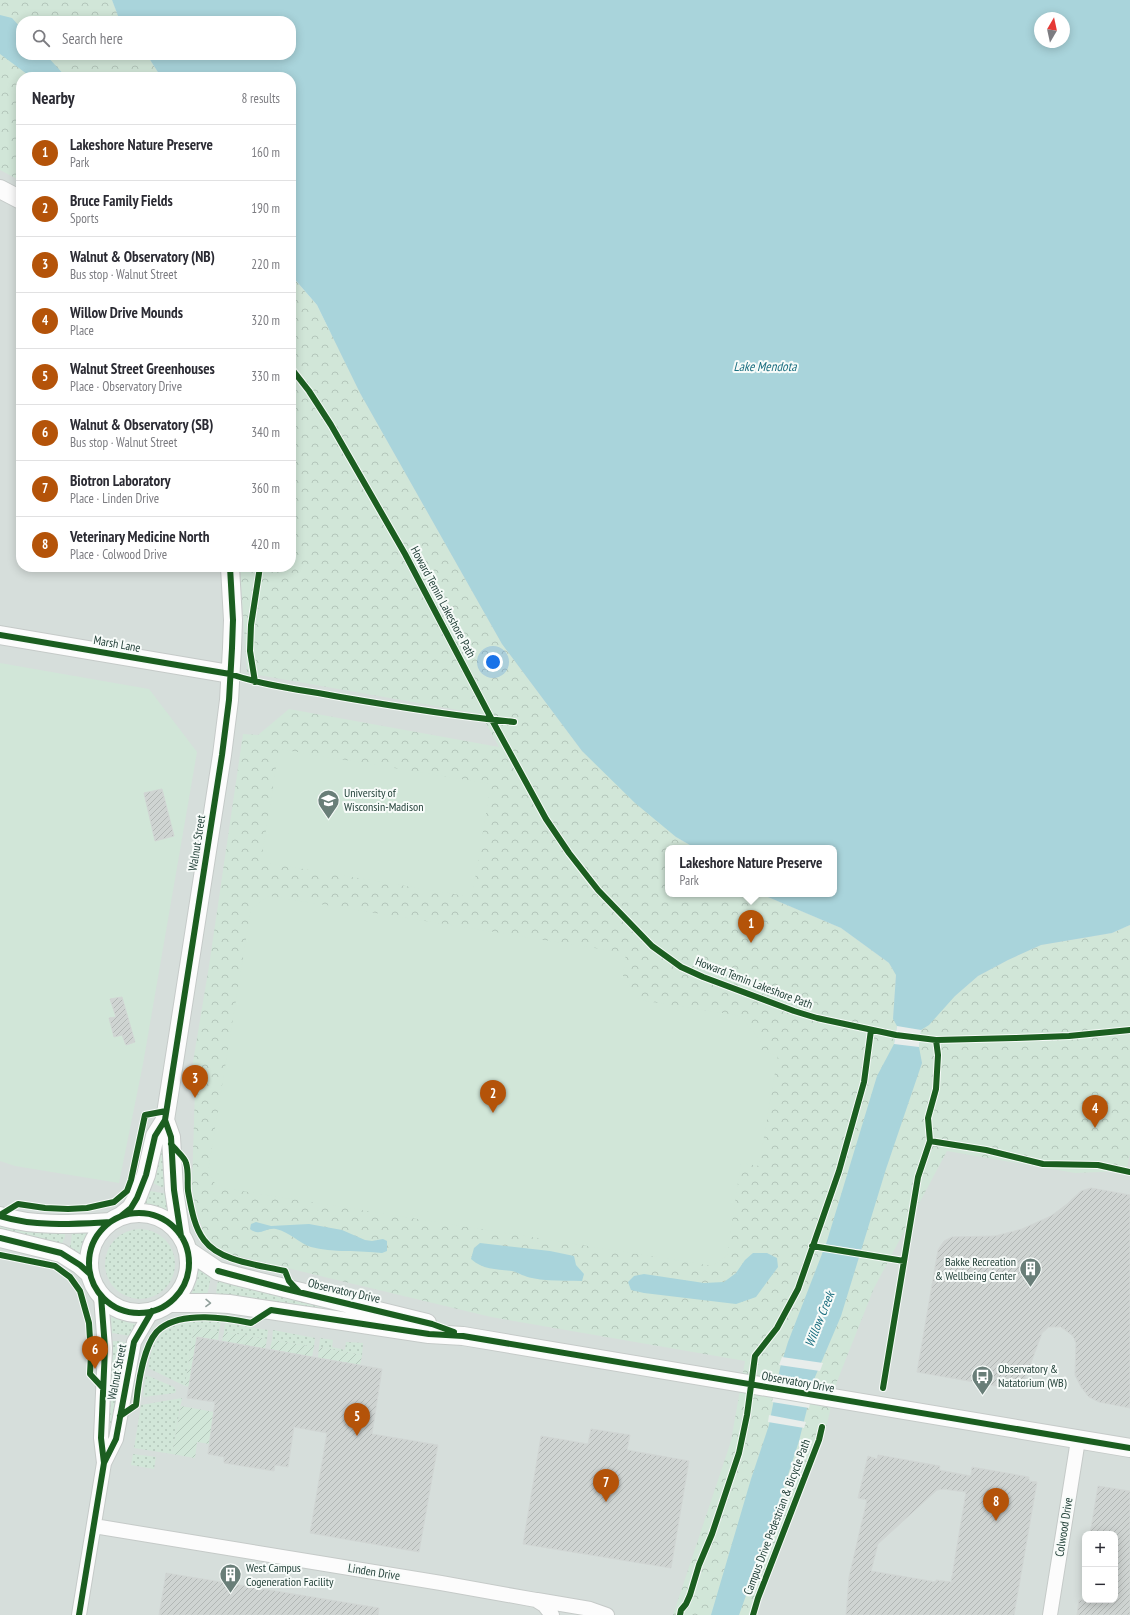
<!DOCTYPE html>
<meta charset="utf-8">
<style>
:root{--surface:#fff;--page:#f2f2f3;--text:#2b2b33;--muted:#7c7c81;--line:#e1e1e2;--accent:#b45309}
body{margin:0;font-family:"PT Sans Narrow",sans-serif;background:var(--page);color:var(--text)}
.controls{position:absolute;right:12px;bottom:12px;display:grid;overflow:hidden;border-radius:8px;box-shadow:0 2px 10px #0003}
.controls button{width:36px;height:36px;display:grid;place-items:center;padding:0;border:0;border-bottom:1px solid var(--line);background:var(--surface);color:var(--text);font:20px sans-serif}
.compass{position:absolute;left:1034px;top:12px;width:36px;height:36px;border-radius:50%;background:var(--surface);box-shadow:0 2px 10px #0003;rotate:9deg}
.you{position:absolute;left:493px;top:662px;width:14px;height:14px;margin:-10px;border:3px solid #fff;border-radius:50%;background:#1a73e8;box-shadow:0 0 0 6px #1a73e833}
.badge{display:grid;place-items:center;width:26px;height:26px;border-radius:50%;background:var(--accent);color:#fff;font-size:13px;font-weight:700}
.pin{position:absolute;translate:-50% -33px;filter:drop-shadow(0 1px 2px #0008)}
.pin::after{content:'';position:absolute;top:21px;width:14px;height:12px;background:inherit;clip-path:polygon(0 0,100% 0,50% 100%)}
.popup{position:absolute;left:665px;top:845px;width:172px;height:52px;box-sizing:border-box;display:grid;place-content:center;border-radius:8px;background:var(--surface);filter:drop-shadow(0 1px 3px #0005);font-size:13px;white-space:nowrap;color:var(--muted)}
.popup b{font-size:15px;color:var(--text)}
.popup::after{content:'';position:absolute;left:50%;top:100%;margin-left:-8px;border:8px solid transparent;border-top-color:var(--surface)}
.list{margin:0;padding:0;list-style:none}
h2{display:flex;justify-content:space-between;align-items:center;height:52px;margin:0;padding:0 16px;font-size:17px}
h2 small{font-size:13px;font-weight:400;color:var(--muted)}
.list li{display:grid;grid-template-columns:26px 1fr auto;gap:12px;align-items:center;box-sizing:border-box;height:56px;padding:0 16px;border-top:1px solid var(--line)}
.list b{display:block;font-size:15px;white-space:nowrap}
.list p{margin:0;font-size:13px;white-space:nowrap;color:var(--muted)}
.list em{font-size:13px;font-style:normal;color:var(--muted)}
.icon{flex:none;width:22px;height:22px;fill:none;stroke:currentColor;stroke-width:2;stroke-linecap:round;stroke-linejoin:round}
.map{position:relative;flex:none;width:1130px;height:1615px;overflow:hidden}
.search{position:absolute;background:var(--surface);box-shadow:0 2px 10px #0003;left:16px;top:16px;width:280px;height:44px;display:flex;align-items:center;gap:10px;box-sizing:border-box;padding:0 14px;border-radius:16px;color:var(--muted);font-size:15px}
.panel{position:absolute;background:var(--surface);box-shadow:0 2px 10px #0003;left:16px;top:72px;width:280px;height:500px;border-radius:16px}
.map>svg:first-child{display:block}
.built{fill:#d6dedb;fill-rule:evenodd}
.grass{fill:url(#grass-dots)}
.park{fill:url(#park-crowns)}
.garden{fill:url(#garden-furrows)}
.pitch{fill:#d1e6d8}
.water{fill:#a9d4db;fill-rule:evenodd}
.pier{fill:#e8edeb}
.building{fill:url(#building-hatch);stroke:#d1d6d4;fill-rule:evenodd}
.lines{fill:none;stroke-linecap:round;stroke-linejoin:round}
.minor-casing{stroke:#c5cac8;stroke-width:16}
.tertiary-casing{stroke:#c5cac8;stroke-width:20}
.minor{stroke:#fcfcfc;stroke-width:14}
.tertiary{stroke:#fcfcfc;stroke-width:18}
.cycleway-casing{stroke:#f7fbf9;stroke-width:8}
.cycleway{stroke:#1b5e20;stroke-width:6}
.oneway{stroke:#909f9b}
.labels{text-anchor:middle;stroke-width:4;stroke-linejoin:round;paint-order:stroke}
.street-label{font-size:12px;fill:#24423a;stroke:#f7fbf9}
.poi-label{font-size:12px;fill:#24423a;stroke:#f7fbf9;text-anchor:start}
.water-label{font-size:13px;font-style:italic;fill:#1c6f80;stroke:#f7fbf9}
</style>
<div class="map">
<svg width="1130" height="1615" viewBox="0 0 1130 1615">
<defs>
<pattern id="grass-dots" width="8" height="8" patternUnits="userSpaceOnUse"><rect width="8" height="8" fill="#d1e6d8"/><path d="M2 2h.1M6 6h.1" fill="none" stroke="#b3c6ba" stroke-width="1.8" stroke-linecap="round"/></pattern>
<pattern id="park-crowns" width="20" height="18" patternUnits="userSpaceOnUse"><rect width="20" height="18" fill="#d1e6d8"/><path d="M2 6a3 3 0 1 1 6 0M12 15a3 3 0 1 1 6 0" fill="none" stroke="#b3c6ba"/></pattern>
<pattern id="garden-furrows" width="10" height="10" patternUnits="userSpaceOnUse"><rect width="10" height="10" fill="#d1e6d8"/><path d="M-1 1l2-2M0 10L10 0M9 11l2-2" fill="none" stroke="#b3c6ba"/></pattern>
<pattern id="building-hatch" width="6" height="6" patternUnits="userSpaceOnUse"><rect width="6" height="6" fill="#cfd4d2"/><path d="M-1 1l2-2M0 6l6-6M5 7l2-2" fill="none" stroke="#b2b7b5"/></pattern>
</defs>
<rect width="100%" height="100%" fill="#e8edeb"/>
<path class="built" d="M0 0H112L120 21H21V55H147L161 77H21V567H291V275L676 837 695 848H668V894H761L841 928 889 963 1112 933 1130 925V1615H0ZM1085 1534H1115V1600H1085Z"/>
<path class="grass" d="M160 1151H164L166 1186 161 1187 153 1183Z
M150 1191 167 1194 170 1211 153 1206 143 1205Z
M0 1226 25 1229 65 1232V1237L61 1246 0 1232Z
M105 1264a35 35 0 1 1 70 0a35 35 0 1 1-70 0Z
M90 1231 82 1246 80 1256 69 1249 71 1243 72 1232Z
M199 1268 211 1276 207 1296 191 1295 196 1283Z
M219 1280 345 1310V1314L216 1295 217 1284Z
M111 1317 130 1323 136 1324 130 1336 112 1333Z
M206 1321 221 1322 219 1332 194 1327 185 1386 148 1368C154 1328 168 1323 206 1321Z
M225 1323 268 1330 267 1339 224 1332Z
M273 1330 315 1338 314 1347 272 1340Z
M320 1338 333 1340 332 1347 345 1350 346 1342 363 1343 362 1355 319 1347Z
M113 1341H118L127 1343 112 1424H110Z
M146 1375 174 1387 176 1391 175 1393 143 1397Z
M182 1398 172 1454 134 1448 141 1405Z
M133 1454 156 1457 154 1469 131 1465Z"/>
<path class="park" d="M0 0H112L120 21H21V55H147L161 77H21V181L0 170Z
M291 275 317 305 360 393 502 644 582 751 676 837 695 848H668V894H761L841 928 889 963 896 975 893 1019 955 996 978 976 1008 960 1041 945 1112 933 1130 925V1155L1126 1171 1075 1173 947 1151 874 1288 836 1384 827 1424 761 1598 756 1615H673L731 1441 745 1361 491 1317 233 1255 220 1249 208 1240 204 1234 196 1210 192 1187 195 1089 193 1062 209 966 243 734 258 735 289 709 499 747 481 714 247 673 240 567H291Z"/>
<path class="garden" d="M194 1327 219 1332 218 1340 197 1337 189 1387 185 1386Z
M224 1332 267 1339 265 1349 222 1341Z
M272 1340 314 1347 312 1357 270 1349Z
M319 1347 362 1355 360 1365 318 1358Z
M181 1406 214 1412 210 1444 197 1442 195 1458 172 1454Z"/>
<path class="pitch" d="M0 663 149 689 197 752 143 1064 119 1183 15 1166 0 1161Z
M279 749 491 784 472 897 261 862Z
M269 896 626 953 623 976 640 1000 741 1016 761 1042 760 1051 778 1055 759 1166 741 1163 727 1255 713 1266 217 1187 208 1171 251 909Z"/>
<path class="water" d="M112 0H1130V925L1112 933 1041 945 1008 960 978 976 955 996 929 1025 921 1030 919 1047 922 1063 886 1169 841 1316 815 1377 799 1441 775 1515 739 1615H711L751 1479 769 1425 780 1368 788 1342 827 1241 877 1076 894 1044 897 1026 893 1019 896 975 889 963 841 928 761 894H834V848H695L676 837 635 803 582 751 502 644 360 393 317 305 291 275V77H161L147 55H291V21H120ZM1040 18H1064V42H1040Z
M0 15 12 18 21 28V55H46L66 77H31L0 54Z
M256 1222 271 1226 309 1224 342 1230 365 1240 372 1241 383 1239 387 1241V1251L382 1253C360 1250 332 1253 311 1247 300 1244 290 1232 276 1229 266 1227 260 1237 250 1229L251 1224Z
M480 1243 550 1251 574 1256 576 1265 584 1274 582 1281C566 1280 548 1282 532 1278 525 1277 519 1273 512 1271 497 1269 483 1270 471 1259L474 1248Z
M753 1253H767L777 1258 778 1267 756 1297 736 1304 644 1293 631 1290 628 1282 634 1276 644 1274 704 1283 724 1282 736 1273 745 1260Z"/>
<path class="pier" d="M897 1026 921 1030 919 1047 894 1044Z
M823 1244 863 1250 861 1257 821 1250Z
M782 1357 823 1363 820 1371 779 1365Z
M777 1376 815 1382 809 1408 772 1402Z
M769 1415 806 1422 804 1428 768 1422Z"/>
<path class="building" d="M162 789 174 836 155 841 144 793Z
M122 997 135 1042 126 1045 122 1035 114 1037 109 1018 116 1017 110 999Z
M1091 1188 1130 1195V1408L1099 1402 1089 1397 1081 1387 1075 1375 1076 1343 1073 1336 1061 1327H1049L1042 1333 1022 1387 1014 1389 917 1372 938 1250 944 1241 952 1237 995 1236 1022 1229 1051 1216 1067 1204 1081 1191Z
M197 1337 382 1369 372 1434 438 1445 419 1552 310 1533 327 1433 294 1427 288 1467 275 1465 274 1471 224 1463V1457L208 1454 215 1402 187 1398Z
M591 1429 630 1435 627 1450 689 1461 671 1568 523 1544 541 1436 588 1444Z
M878 1455 940 1466 939 1470 971 1476 972 1467 1029 1477V1481L1037 1482 1014 1615H846L849 1577 867 1500 858 1498 868 1456 877 1459ZM943 1489 966 1492 951 1582 936 1580V1582L871 1571 878 1544 937 1490Z
M1098 1486 1130 1491V1615H1077L1079 1600H1115V1534H1090Z
M166 1573 379 1608 378 1615H159Z"/>
<g class="lines">
<defs>
<path id="minor" d="M104 1463 116 1439 134 1342 152 1311
M94 1526 441 1583 536 1600 544 1605 552 1615
M537 1600 590 1609 607 1615
M79 1615 104 1463 101 1438 105 1348 101 1296
M1050 1615 1078 1440"/>
<path id="tertiary" d="M0 189 21 200
M0 635 230 674
M165 1120 171 1137 174 1190 181 1236
M89 1263a50 50 0 1 1 100 0a50 50 0 1 1-100 0Z
M0 1216C36 1227 73 1224 110 1222
M121 1216 131 1208 137 1198 146 1175 155 1136 165 1120 222 755 229 700 232 648 233 620 230 567
M0 1238 61 1253 80 1265 90 1274
M187 1250 218 1271 236 1276 427 1323
M169 1303H211L229 1304 429 1334 463 1336 1130 1448"/>
</defs>
<use href="#minor" class="minor-casing"/>
<use href="#tertiary" class="tertiary-casing"/>
<use href="#minor" class="minor"/>
<use href="#tertiary" class="tertiary"/>
<defs>
<path id="cycleway" d="M291 368 309 391 331 425 405 554 492 720 546 819 569 853 598 890 652 946 681 967 703 977 794 1011 817 1018 896 1035 936 1040 1015 1038 1069 1036 1130 1030
M0 635 230 674C266 686 303 690 340 697 398 707 456 716 514 722
M255 682 250 651 251 625 260 567
M165 1120 171 1137 174 1190 181 1236
M930 1141 986 1150 1043 1164 1098 1165 1130 1172
M171 1144C175 1150 185 1157 186 1163 189 1172 187 1182 188 1191 191 1207 194 1227 204 1240 220 1262 260 1265 285 1271L289 1281 299 1292
M89 1263a50 50 0 1 1 100 0a50 50 0 1 1-100 0Z
M0 1215 18 1204 45 1208 68 1209 87 1208 114 1202 127 1191 131 1180 145 1115 166 1111
M0 1216C36 1227 73 1224 110 1222
M121 1216 131 1208 137 1198 146 1175 155 1136 165 1120 222 755 229 700 232 648 233 620 230 567
M0 1238 61 1253 80 1265 90 1274
M812 1246 904 1261
M0 1255 55 1266 70 1277 80 1291 89 1323 91 1355 90 1374 103 1388
M218 1271 286 1289 432 1324 454 1332
M883 1388 918 1177 930 1141 928 1118 936 1089 938 1055 936 1040
M120 1416 136 1405C138 1385 144 1340 161 1328 184 1311 226 1318 251 1323L271 1310 429 1334 463 1336 1130 1448
M104 1463 116 1439 134 1342 152 1311
M79 1615 104 1463 101 1438 105 1348 101 1296
M680 1615 681 1610 686 1604 690 1595 699 1565 712 1534 739 1453 747 1415 755 1356 777 1328 798 1289 839 1171 864 1082 871 1030
M753 1615 758 1598 819 1440 822 1427"/>
</defs>
<use href="#cycleway" class="cycleway-casing"/>
<use href="#cycleway" class="cycleway"/>
</g>
<defs><path id="oneway-chevron" d="M-2-3.5L2.5 0L-2 3.5" fill="none" stroke-width="1.6" stroke-linecap="round" stroke-linejoin="round"/></defs>
<use class="oneway" href="#oneway-chevron" transform="translate(208 1303) rotate(1)"/>
<defs>
<symbol id="university-pin" viewBox="-11 -11 22 30"><path d="M0 17L-7.5 6A9.5 9.5 0 1 1 7.5 6Z" fill="#697e78" stroke="#f7fbf9"/><path d="M0-5L7-2L0 1L-7-2ZM-4 1L0 2.5L4 1V4Q0 6-4 4Z" fill="#fff"/></symbol>
<symbol id="building-pin" viewBox="-11 -11 22 30"><path d="M0 17L-7.5 6A9.5 9.5 0 1 1 7.5 6Z" fill="#697e78" stroke="#f7fbf9"/><path d="M-4-6H4V6H1V3H-1V6H-4ZM-2.5-4.3h1.7v1.8h-1.7ZM.8-4.3h1.7v1.8H.8ZM-2.5-1h1.7V.8h-1.7ZM.8-1h1.7V.8H.8Z" fill="#fff"/></symbol>
<symbol id="bus-pin" viewBox="-11 -11 22 30"><path d="M0 17L-7.5 6A9.5 9.5 0 1 1 7.5 6Z" fill="#697e78" stroke="#f7fbf9"/><path d="M-5-6H5V4H4V6H2V4H-2V6H-4V4H-5ZM-3.5-4V0h7V-4ZM-3.5 1.2v1.5H-2V1.2ZM2 1.2v1.5H3.5V1.2Z" fill="#fff"/></symbol>
</defs>
<g fill-rule="evenodd">
<use href="#university-pin" x="316" y="788" width="25" height="34"/>
<use href="#building-pin" x="1018" y="1256" width="25" height="34"/>
<use href="#bus-pin" x="970" y="1364" width="25" height="34"/>
<use href="#building-pin" x="218" y="1562" width="25" height="34"/>
</g>
<g class="labels">
<g class="street-label">
<text transform="translate(443 602) rotate(62)" y="4">Howard Temin Lakeshore Path</text>
<text transform="translate(117 644) rotate(10)" y="4">Marsh Lane</text>
<text transform="translate(197 843) rotate(-81)" y="4">Walnut Street</text>
<text transform="translate(754 983) rotate(21)" y="4">Howard Temin Lakeshore Path</text>
<text transform="translate(344 1291) rotate(13)" y="4">Observatory Drive</text>
<text transform="translate(117 1372) rotate(-79)" y="4">Walnut Street</text>
<text transform="translate(798 1382) rotate(10)" y="4">Observatory Drive</text>
<text transform="translate(777 1517) rotate(-69)" y="4">Campus Drive Pedestrian &amp; Bicycle Path</text>
<text transform="translate(1064 1527) rotate(-81)" y="4">Colwood Drive</text>
<text transform="translate(374 1572) rotate(9)" y="4">Linden Drive</text>
</g>
<g class="poi-label">
<text x="344" y="797">University of<tspan x="344" dy="14">Wisconsin-Madison</tspan></text>
<text x="1016" y="1266" text-anchor="end">Bakke Recreation<tspan x="1016" dy="14">&amp; Wellbeing Center</tspan></text>
<text x="998" y="1373">Observatory &amp;<tspan x="998" dy="14">Natatorium (WB)</tspan></text>
<text x="246" y="1572">West Campus<tspan x="246" dy="14">Cogeneration Facility</tspan></text>
</g>
<g class="water-label">
<text x="765" y="371">Lake Mendota</text>
<text transform="translate(819 1319) rotate(-68)" y="5">Willow Creek</text>
</g>
</g>
</svg>
<div class="controls">
<button>+</button>
<button>−</button>
</div>
<svg class="compass" viewBox="-18 -18 36 36"><path d="M0-13l5 13h-10z" fill="#e53935"/><path d="M0 13l5-13h-10z" fill="#7c7c81"/></svg>
<div class="you"></div>
<div class="pin badge" style="left:751px;top:943px">1</div>
<div class="popup"><b>Lakeshore Nature Preserve</b>Park</div>
<div class="pin badge" style="left:493px;top:1113px">2</div>
<div class="pin badge" style="left:195px;top:1098px">3</div>
<div class="pin badge" style="left:1095px;top:1128px">4</div>
<div class="pin badge" style="left:357px;top:1436px">5</div>
<div class="pin badge" style="left:95px;top:1369px">6</div>
<div class="pin badge" style="left:606px;top:1502px">7</div>
<div class="pin badge" style="left:996px;top:1521px">8</div>
<div class="search"><svg class="icon" aria-label="search" viewBox="0 0 24 24"><circle cx="10" cy="10" r="6"/><path d="M15 15l6 6"/></svg>Search here</div>
<section class="panel">
<h2>Nearby<small>8 results</small></h2>
<ul class="list">
<li><span class="badge">1</span><div><b>Lakeshore Nature Preserve</b><p>Park</p></div><em>160 m</em></li>
<li><span class="badge">2</span><div><b>Bruce Family Fields</b><p>Sports</p></div><em>190 m</em></li>
<li><span class="badge">3</span><div><b>Walnut &amp; Observatory (NB)</b><p>Bus stop · Walnut Street</p></div><em>220 m</em></li>
<li><span class="badge">4</span><div><b>Willow Drive Mounds</b><p>Place</p></div><em>320 m</em></li>
<li><span class="badge">5</span><div><b>Walnut Street Greenhouses</b><p>Place · Observatory Drive</p></div><em>330 m</em></li>
<li><span class="badge">6</span><div><b>Walnut &amp; Observatory (SB)</b><p>Bus stop · Walnut Street</p></div><em>340 m</em></li>
<li><span class="badge">7</span><div><b>Biotron Laboratory</b><p>Place · Linden Drive</p></div><em>360 m</em></li>
<li><span class="badge">8</span><div><b>Veterinary Medicine North</b><p>Place · Colwood Drive</p></div><em>420 m</em></li>
</ul>
</section>
</div>
